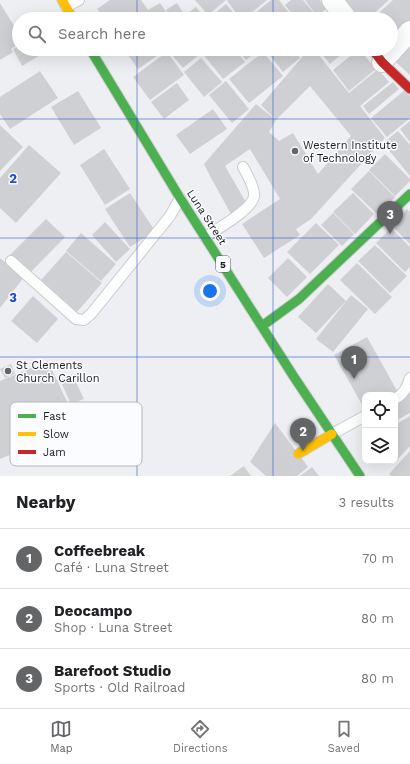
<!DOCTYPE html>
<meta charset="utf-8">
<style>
:root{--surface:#fff;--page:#f2f2f2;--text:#202124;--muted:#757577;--line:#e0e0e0;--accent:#636567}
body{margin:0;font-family:"Work Sans",sans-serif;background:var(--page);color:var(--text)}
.controls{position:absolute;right:12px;bottom:12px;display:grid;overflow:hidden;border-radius:8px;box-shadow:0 4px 16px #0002}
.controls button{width:36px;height:36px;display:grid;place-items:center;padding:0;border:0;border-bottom:1px solid var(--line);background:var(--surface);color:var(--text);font:20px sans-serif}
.you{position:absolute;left:210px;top:291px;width:14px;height:14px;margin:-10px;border:3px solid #fff;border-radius:50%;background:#1a73e8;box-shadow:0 0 0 6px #1a73e833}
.badge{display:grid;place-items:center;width:26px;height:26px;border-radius:50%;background:var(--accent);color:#fff;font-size:13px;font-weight:700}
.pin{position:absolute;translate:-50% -33px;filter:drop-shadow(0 1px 2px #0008)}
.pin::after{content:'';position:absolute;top:21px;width:14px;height:12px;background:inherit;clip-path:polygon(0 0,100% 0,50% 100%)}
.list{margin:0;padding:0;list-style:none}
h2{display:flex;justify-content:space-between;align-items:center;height:52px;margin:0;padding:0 16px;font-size:17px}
h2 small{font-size:13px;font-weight:400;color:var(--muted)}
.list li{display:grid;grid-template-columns:26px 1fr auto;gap:12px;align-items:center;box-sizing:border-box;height:60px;padding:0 16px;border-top:1px solid var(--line)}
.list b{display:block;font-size:15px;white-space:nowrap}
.list p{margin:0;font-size:13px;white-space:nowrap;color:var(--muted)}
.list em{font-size:13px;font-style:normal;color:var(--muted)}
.icon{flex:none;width:22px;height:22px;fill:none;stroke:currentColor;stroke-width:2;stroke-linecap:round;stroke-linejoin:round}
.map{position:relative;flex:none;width:410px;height:476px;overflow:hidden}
.search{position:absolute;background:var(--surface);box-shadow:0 4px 16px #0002;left:12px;right:12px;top:12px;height:44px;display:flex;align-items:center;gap:10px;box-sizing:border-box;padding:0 14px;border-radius:22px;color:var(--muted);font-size:15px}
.sheet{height:232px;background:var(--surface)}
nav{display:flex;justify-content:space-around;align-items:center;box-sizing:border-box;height:56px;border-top:1px solid var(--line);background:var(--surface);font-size:11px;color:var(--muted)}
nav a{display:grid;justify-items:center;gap:2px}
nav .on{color:var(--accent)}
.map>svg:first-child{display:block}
.building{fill:#cfd0d3;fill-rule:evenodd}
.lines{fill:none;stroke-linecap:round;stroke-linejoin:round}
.secondary-tunnel{stroke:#cdcfd2;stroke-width:22;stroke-dasharray:22 11;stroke-linecap:butt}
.lane-casing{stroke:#cacbcd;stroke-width:12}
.street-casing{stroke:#cacbcd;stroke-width:22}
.fast-casing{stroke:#cacbcd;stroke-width:11}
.slow-casing{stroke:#cacbcd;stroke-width:11}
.jam-casing{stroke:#cacbcd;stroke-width:11}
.lane{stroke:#fcfdfd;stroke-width:10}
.street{stroke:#fcfdfd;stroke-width:20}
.fast{stroke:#4caf50;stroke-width:9}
.slow{stroke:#ffc107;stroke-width:9}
.jam{stroke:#c62828;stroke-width:9}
.grid{fill:none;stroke:#1d4ed8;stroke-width:1;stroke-opacity:0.55}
.poi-dot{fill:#636567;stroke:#fafcff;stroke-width:1.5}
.labels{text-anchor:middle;stroke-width:3;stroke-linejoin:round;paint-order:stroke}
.shield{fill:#fafcff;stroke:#5c5e60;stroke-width:1}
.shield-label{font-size:10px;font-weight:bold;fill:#191a1c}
.poi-label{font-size:11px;fill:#191a1c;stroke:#fafcff;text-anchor:start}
.street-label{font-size:11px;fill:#191a1c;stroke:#fafcff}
.key{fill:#fafcff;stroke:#b6b8bb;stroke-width:1}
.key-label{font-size:11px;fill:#191a1c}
.grid-label{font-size:13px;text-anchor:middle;font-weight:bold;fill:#1d4ed8;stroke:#fafcff;stroke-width:3;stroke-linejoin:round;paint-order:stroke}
</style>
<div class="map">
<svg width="410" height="476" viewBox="0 0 410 476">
<rect width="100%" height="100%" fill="#edeff2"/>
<path class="building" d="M110 0H141L148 10 160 3 171 19H104L97 9Z
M195 0H226L208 15Z
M228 0H267L244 19H241L227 1Z
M271 0H279L294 19H248Z
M291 0H303L319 19H296L285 5Z
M305 0H320L326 9 317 16Z
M345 0H389L368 19H351Z
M393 0H410V23L391 40V19H372Z
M0 3 19 34V44L11 49 13 52 0 60Z
M177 3 187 19H172L166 10Z
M226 4 239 19H208Z
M196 7 206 19H193L188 13Z
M410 34V75L389 56Z
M19 46V49H46L47 51 22 66 13 49Z
M124 49H164L161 53 138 69Z
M167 49H206L183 68Z
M210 49H234L245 62 223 79 203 54Z
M237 49H260L246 60Z
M265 49H293L300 58 283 72Z
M309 49H314L349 93 378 69 389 82 360 106 385 138 311 219 296 229 300 235 264 258 242 224 280 199 250 149 225 166 247 204 231 214 210 176 204 164 256 104 276 120 261 105ZM310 86 351 136 318 174 293 133 279 141 269 132 276 120Z
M318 49H340L343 53 330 64Z
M342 49H356L348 56Z
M359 49 376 69 349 91 333 70Z
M167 52 184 75 150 100 133 77Z
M263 52 283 76 249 103 229 79Z
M201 58 222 82 204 97 184 72Z
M40 71 58 98 10 129 0 114V97Z
M226 81 249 109 232 123 209 95Z
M393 82 399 89 369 114 363 106Z
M177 83 189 100 164 119 151 102Z
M405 90 410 96V118L387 137 371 118Z
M78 91 101 128 74 145 51 107Z
M213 109 227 129 190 154 176 135Z
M410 121V142L400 129Z
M0 125 23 147 0 171Z
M398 131 410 145V176L383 143Z
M29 145 61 173 16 223 0 208V178Z
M104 149 130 189 105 205 80 165Z
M385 154 410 179V181L395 196 369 170Z
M369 171 395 197 378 215 351 189Z
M130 193 155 231 130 247 105 209Z
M353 193 374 214 355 234 333 212Z
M407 209 410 212V244L391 225Z
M333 213 354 234 342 246 321 225Z
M46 219 65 237 28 275 9 256Z
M105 222 130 249 116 262 92 235Z
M316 223 339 245 310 274 287 252Z
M391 228 410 247V267L405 272 376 243Z
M81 233 116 264 101 281 66 251Z
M375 245 407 276 390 293 358 261Z
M66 252 102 283 77 312 41 280Z
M0 258 24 277 0 308Z
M288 258 307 277 287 297 268 278Z
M357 263 392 297 375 314 340 280Z
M328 284 346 301 316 333 298 317Z
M351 295 368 309 333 352 316 339Z
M33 296 58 319 37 343 11 321Z
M367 337 400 396 365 395V410L334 355Z
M48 361 75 419 64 424 67 432 0 459V381Z
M11 364 15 374 5 378 0 369Z
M72 374 84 399 71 404 60 380Z
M409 392 410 394V413L395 421V400Z
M410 416V446L396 461 395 459V425Z
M275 423 308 467 297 476H266L250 462Z
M410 451V476H391L389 474Z
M244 466 251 476H230Z
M312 467 319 476H300Z"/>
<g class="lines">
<path class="secondary-tunnel" d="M271 476 298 454"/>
<defs>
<path id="lane" d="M66 7 79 0
M205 237C216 230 253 209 254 196 255 188 247 174 243 167
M11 261 76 319 84 320 91 314 170 216 180 198
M395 399C404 394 407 387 410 378
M332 434 365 416"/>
<path id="street" d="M332 0 347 19
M382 62 410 31"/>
<path id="fast" d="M90 49 180 198 294 377 360 476
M262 326 299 299 410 194"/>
<path id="slow" d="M62 0 73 19
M298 454 332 434"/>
<path id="jam" d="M372 49 382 62 410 89"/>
</defs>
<use href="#lane" class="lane-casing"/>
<use href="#street" class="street-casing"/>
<use href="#fast" class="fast-casing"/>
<use href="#slow" class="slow-casing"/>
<use href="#jam" class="jam-casing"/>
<use href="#lane" class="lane"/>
<use href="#street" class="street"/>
<use href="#fast" class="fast"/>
<use href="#slow" class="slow"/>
<use href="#jam" class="jam"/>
</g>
<path class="grid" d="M137 0V19M273 0V19M137 49V476M273 49V476M0 119H410M0 238H410M0 357H410"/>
<g class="poi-dot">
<circle cx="295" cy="151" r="4"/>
<circle cx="8" cy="371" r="4"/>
</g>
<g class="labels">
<rect class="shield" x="216" y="256" width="14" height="16" rx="3"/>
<g class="shield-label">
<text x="223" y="268">5</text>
</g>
<g class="poi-label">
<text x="303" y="149">Western Institute<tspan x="303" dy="13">of Technology</tspan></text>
<text x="16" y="369">St Clements<tspan x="16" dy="13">Church Carillon</tspan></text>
</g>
<g class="street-label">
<text transform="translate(207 217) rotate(57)" y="4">Luna Street</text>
</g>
</g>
<rect x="10" y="402" width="132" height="64" rx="6" class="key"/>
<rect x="18" y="414" width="18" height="4" fill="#4caf50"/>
<rect x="18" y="432" width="18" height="4" fill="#ffc107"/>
<rect x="18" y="450" width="18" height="4" fill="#c62828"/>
<g class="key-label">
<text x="43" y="420">Fast</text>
<text x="43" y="438">Slow</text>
<text x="43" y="456">Jam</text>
</g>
<g class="grid-label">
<text x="13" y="183">2</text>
<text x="13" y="302">3</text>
</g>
</svg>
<div class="controls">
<button><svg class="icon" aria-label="locate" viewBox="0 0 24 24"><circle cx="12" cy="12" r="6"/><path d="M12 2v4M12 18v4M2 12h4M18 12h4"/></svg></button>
<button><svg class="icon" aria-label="layers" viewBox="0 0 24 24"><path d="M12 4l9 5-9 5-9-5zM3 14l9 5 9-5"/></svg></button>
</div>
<div class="you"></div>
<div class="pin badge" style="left:354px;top:379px">1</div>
<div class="pin badge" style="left:303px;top:451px">2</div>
<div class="pin badge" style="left:390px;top:234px">3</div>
<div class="search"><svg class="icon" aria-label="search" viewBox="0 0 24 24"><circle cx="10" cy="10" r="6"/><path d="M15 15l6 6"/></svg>Search here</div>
</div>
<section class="sheet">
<h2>Nearby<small>3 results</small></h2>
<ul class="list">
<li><span class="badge">1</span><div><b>Coffeebreak</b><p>Café · Luna Street</p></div><em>70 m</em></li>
<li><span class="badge">2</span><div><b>Deocampo</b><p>Shop · Luna Street</p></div><em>80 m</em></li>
<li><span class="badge">3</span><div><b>Barefoot Studio</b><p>Sports · Old Railroad</p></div><em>80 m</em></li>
</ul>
</section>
<nav>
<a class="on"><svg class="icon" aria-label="map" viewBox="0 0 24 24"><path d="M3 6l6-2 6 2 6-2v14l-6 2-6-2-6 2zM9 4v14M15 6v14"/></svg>Map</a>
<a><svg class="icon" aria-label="directions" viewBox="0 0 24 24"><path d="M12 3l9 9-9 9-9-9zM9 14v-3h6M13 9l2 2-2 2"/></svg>Directions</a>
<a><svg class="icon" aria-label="saved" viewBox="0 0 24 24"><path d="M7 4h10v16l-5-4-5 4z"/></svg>Saved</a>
</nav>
